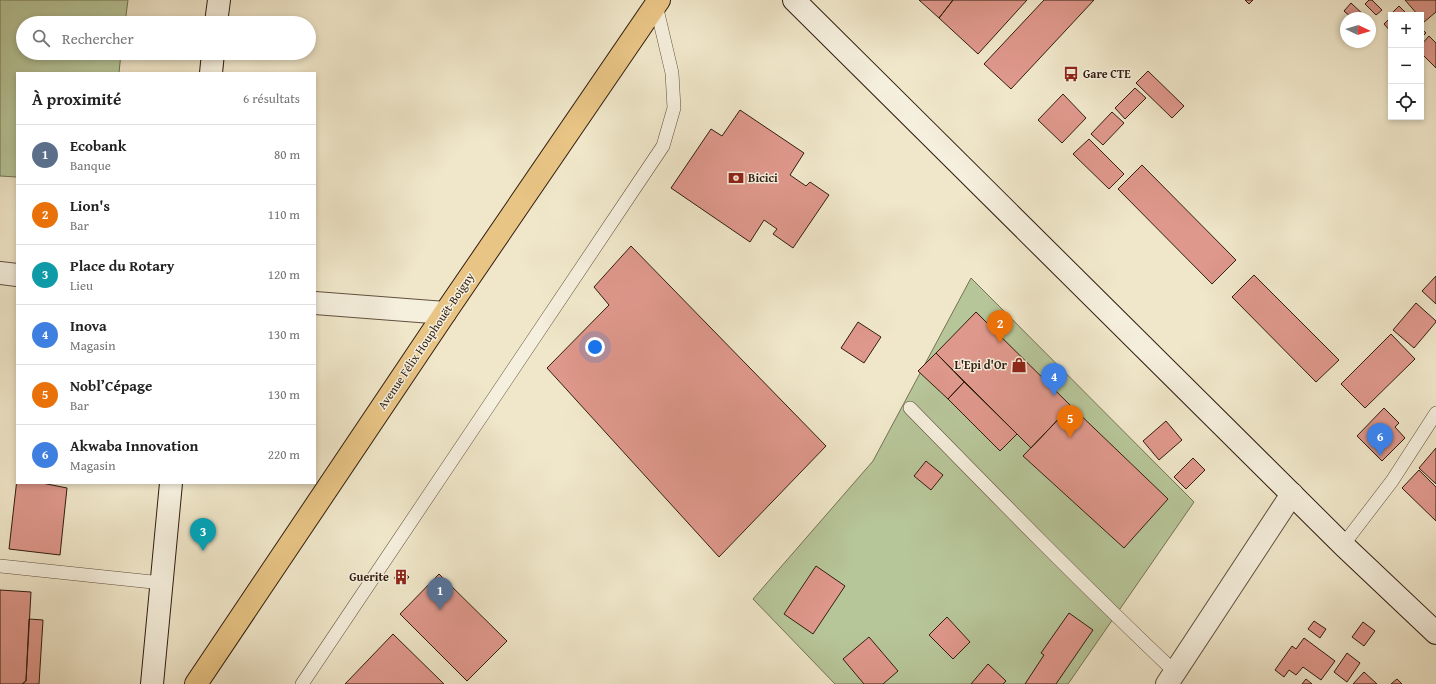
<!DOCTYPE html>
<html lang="fr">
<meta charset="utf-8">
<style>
:root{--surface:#fff;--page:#f2f2f2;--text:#222;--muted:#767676;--line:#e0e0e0;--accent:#0b8043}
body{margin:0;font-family:"Gentium Book Plus",serif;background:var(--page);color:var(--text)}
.controls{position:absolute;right:12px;top:12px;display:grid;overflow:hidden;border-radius:0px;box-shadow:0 2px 6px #0003}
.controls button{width:36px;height:36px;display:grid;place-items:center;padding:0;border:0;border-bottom:1px solid var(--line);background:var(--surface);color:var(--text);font:20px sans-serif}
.compass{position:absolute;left:1340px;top:12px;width:36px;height:36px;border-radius:50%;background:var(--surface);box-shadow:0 2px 6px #0003;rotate:94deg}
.you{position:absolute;left:595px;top:347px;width:14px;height:14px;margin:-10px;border:3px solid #fff;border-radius:50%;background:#1a73e8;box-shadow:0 0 0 6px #1a73e833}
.badge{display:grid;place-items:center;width:26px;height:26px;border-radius:50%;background:var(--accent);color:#fff;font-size:13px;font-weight:700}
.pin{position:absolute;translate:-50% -33px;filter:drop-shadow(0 1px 2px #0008)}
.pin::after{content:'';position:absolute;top:21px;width:14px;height:12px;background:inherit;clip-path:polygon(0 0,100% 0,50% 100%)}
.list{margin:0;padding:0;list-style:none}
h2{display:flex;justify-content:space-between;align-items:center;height:52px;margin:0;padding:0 16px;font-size:17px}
h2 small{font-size:13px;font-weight:400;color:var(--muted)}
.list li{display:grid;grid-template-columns:26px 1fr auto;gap:12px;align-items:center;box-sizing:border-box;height:60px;padding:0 16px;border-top:1px solid var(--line)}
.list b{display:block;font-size:15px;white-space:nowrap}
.list p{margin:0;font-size:13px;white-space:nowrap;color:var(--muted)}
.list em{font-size:13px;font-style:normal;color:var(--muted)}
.icon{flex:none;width:22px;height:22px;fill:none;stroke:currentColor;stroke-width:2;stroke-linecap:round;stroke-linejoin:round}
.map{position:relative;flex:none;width:1436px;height:684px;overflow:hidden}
.search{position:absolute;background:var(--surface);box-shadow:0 2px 6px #0003;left:16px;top:16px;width:300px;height:44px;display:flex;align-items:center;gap:10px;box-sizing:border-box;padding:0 14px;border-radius:22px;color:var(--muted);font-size:15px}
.panel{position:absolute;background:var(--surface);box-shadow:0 2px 6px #0003;left:16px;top:72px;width:300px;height:412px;border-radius:0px}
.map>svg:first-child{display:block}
.green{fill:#b7c699;stroke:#747254}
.building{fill:#df988c;stroke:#311d10}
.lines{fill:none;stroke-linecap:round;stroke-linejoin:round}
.lane-casing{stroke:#61503e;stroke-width:14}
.street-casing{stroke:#61503e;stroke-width:24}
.secondary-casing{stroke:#311d10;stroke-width:24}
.highway-casing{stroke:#311d10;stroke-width:24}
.lane{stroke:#f5efdd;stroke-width:13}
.street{stroke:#f5efdd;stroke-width:22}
.secondary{stroke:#f5efdd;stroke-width:22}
.highway{stroke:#e8c485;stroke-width:22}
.labels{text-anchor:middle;stroke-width:3;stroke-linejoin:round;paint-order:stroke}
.poi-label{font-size:12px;font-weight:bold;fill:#311d10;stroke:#f5efdd;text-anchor:start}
.street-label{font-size:12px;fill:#311d10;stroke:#f5efdd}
</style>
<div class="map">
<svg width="1436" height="684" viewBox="0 0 1436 684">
<rect width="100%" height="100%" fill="#f0e7ca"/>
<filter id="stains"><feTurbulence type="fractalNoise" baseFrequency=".005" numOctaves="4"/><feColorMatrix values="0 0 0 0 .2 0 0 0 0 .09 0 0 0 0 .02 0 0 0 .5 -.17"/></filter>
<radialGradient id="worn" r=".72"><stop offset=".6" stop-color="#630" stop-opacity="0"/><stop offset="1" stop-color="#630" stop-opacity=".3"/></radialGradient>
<path class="green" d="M0 0H128L125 23H23V53H121L119 73H17V177L0 176Z
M971 278 1194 502 1068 684H835L753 599 873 461Z"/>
<path class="building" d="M919 0H953L939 18Z
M953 0H1027L978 54 939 18Z
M1044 0H1094L1011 89 984 64Z
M1245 0H1253L1249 4Z
M1369 0H1372L1382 10 1376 15 1365 4Z
M1405 0H1436V12L1424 22 1421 19V15H1418Z
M1351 3 1367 18H1352L1344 11Z
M1399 6 1408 15H1396L1393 12Z
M1391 17V32L1384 24Z
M1421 28 1426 33 1421 38Z
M1429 36 1436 43V68L1421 53V45Z
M1148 71 1184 106 1172 118 1136 83Z
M1135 88 1146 98 1125 119 1115 108Z
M1063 94 1086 118 1062 143 1038 120Z
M740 110 804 153 790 175 806 186 810 182 829 195 793 248 773 234 777 229 764 220 750 242 671 188 711 129 722 136Z
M1112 112 1124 123 1103 145 1091 134Z
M1089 139 1124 174 1109 189 1073 154Z
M1142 165 1236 260 1212 284 1118 189Z
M631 246 826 446 719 557 547 368 609 305 594 287Z
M1254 275 1339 360 1316 382 1232 297Z
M1436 276V304L1422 291Z
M1416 303 1436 321V322L1414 348 1393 330Z
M976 312 1071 406 1031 448 936 353Z
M858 322 881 337 864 363 841 348Z
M1391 334 1415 359 1365 408 1341 384Z
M936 353 964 382 948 399 918 371Z
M964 382 1017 434 1000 451 948 399Z
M1071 406 1168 499 1124 548 1023 456Z
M1384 408 1399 423 1395 427 1405 438 1382 461 1357 436Z
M1166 421 1182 440 1159 460 1143 441Z
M1436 448V484L1419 468Z
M1193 458 1205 470 1186 489 1174 477Z
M926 461 943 475 931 490 914 476Z
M1419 470 1436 487V521L1402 488Z
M17 479V483H42L67 488 60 555 9 549Z
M816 566 845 586 813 634 784 614Z
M401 570 409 577 402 585 394 578Z
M439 574 507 641 467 681 400 614Z
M0 590 31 592 26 681 22 684H0Z
M1069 613 1093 630 1056 684H1025L1044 655 1041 653Z
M947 617 970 642 953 659 929 635Z
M29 619 43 620 39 684H22L26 681Z
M1314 621 1326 629 1320 638 1308 629Z
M1363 622 1375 631 1364 646 1352 637Z
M393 634 444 684H345Z
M869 637 898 671 883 684H864L843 659Z
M1304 638 1335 661 1321 680 1303 667 1296 675 1289 670 1284 677 1275 670 1292 646 1296 649Z
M1347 653 1360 663 1347 682 1334 672Z
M988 664 1006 681 1003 684H971Z
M1364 672 1377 684H1353Z
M1306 679 1312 684H1302Z
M1397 679 1402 684H1391Z"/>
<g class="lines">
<defs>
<path id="lane" d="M910 408C997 497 1084 586 1175 672
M1343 545 1392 481 1436 413
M0 566 162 583
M302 684 663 146 674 108 672 73 656 5"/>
<path id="street" d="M0 273 17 275
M315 303 445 313
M1167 684 1292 494"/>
<path id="secondary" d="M794 0 1343 545 1436 633
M216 23 219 0
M211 73 213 53
M152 684 171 483"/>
<path id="highway" d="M196 684 445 313 659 0"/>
</defs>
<use href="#lane" class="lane-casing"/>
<use href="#street" class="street-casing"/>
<use href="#secondary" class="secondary-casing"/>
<use href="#highway" class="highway-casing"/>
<use href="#lane" class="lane"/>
<use href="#street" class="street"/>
<use href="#secondary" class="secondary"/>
<use href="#highway" class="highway"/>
</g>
<defs>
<symbol id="bus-bare" viewBox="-9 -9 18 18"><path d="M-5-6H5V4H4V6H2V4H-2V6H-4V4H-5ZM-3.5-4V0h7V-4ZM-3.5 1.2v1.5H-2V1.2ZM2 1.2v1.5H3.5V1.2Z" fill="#8f2418" stroke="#f5efdd" stroke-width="2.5" paint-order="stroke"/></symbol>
<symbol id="bank-bare" viewBox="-9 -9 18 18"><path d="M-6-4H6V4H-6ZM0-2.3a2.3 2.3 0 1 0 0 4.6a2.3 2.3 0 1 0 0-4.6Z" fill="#8f2418" stroke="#f5efdd" stroke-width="2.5" paint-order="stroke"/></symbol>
<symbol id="shop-bare" viewBox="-9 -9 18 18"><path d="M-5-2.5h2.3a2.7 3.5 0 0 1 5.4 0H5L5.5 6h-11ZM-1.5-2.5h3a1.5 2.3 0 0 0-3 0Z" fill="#8f2418" stroke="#f5efdd" stroke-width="2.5" paint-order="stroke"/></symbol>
<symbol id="building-bare" viewBox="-9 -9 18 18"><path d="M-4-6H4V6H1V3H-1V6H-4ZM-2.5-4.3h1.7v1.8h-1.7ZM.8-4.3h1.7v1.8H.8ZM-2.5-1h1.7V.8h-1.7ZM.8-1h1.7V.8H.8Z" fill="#8f2418" stroke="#f5efdd" stroke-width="2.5" paint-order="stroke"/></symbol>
</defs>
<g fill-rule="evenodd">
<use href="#bus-bare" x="1060" y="63" width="22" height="22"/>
<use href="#bank-bare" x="725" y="167" width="22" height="22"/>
<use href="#shop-bare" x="1008" y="354" width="22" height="22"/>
<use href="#building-bare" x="390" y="566" width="22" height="22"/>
</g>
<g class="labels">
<g class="poi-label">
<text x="1083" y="78">Gare CTE</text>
<text x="748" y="182">Bicici</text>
<text x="1007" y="369" text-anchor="end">L'Epi d'Or</text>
<text x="389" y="581" text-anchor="end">Guerite</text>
</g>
<g class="street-label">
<text transform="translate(426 341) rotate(-56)" y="4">Avenue Félix Houphouët-Boigny</text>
</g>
</g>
<rect width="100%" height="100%" filter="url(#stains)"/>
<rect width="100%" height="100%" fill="url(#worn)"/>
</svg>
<div class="controls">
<button>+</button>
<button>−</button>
<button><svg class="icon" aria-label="locate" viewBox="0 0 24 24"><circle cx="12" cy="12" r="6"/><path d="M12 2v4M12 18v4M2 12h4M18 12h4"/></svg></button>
</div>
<svg class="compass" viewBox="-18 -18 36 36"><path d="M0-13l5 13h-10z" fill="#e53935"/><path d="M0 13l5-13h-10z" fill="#767676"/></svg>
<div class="you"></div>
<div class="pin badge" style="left:440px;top:610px;background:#5c6f8a">1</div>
<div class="pin badge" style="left:1000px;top:343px;background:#e8710a">2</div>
<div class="pin badge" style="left:203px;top:551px;background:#0f9aa8">3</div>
<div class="pin badge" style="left:1054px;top:396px;background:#3f7fe0">4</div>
<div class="pin badge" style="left:1070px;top:438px;background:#e8710a">5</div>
<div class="pin badge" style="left:1380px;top:456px;background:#3f7fe0">6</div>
<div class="search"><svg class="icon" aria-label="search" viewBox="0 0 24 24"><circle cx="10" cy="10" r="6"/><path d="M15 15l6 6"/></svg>Rechercher</div>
<section class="panel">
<h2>À proximité<small>6 résultats</small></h2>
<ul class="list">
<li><span class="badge" style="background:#5c6f8a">1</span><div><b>Ecobank</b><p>Banque</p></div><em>80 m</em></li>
<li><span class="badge" style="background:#e8710a">2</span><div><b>Lion's</b><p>Bar</p></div><em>110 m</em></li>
<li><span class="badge" style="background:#0f9aa8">3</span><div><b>Place du Rotary</b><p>Lieu</p></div><em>120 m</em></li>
<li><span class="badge" style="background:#3f7fe0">4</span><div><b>Inova</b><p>Magasin</p></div><em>130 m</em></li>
<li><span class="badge" style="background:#e8710a">5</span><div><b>Nobl’Cépage</b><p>Bar</p></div><em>130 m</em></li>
<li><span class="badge" style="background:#3f7fe0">6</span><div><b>Akwaba Innovation</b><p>Magasin</p></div><em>220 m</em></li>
</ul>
</section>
</div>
